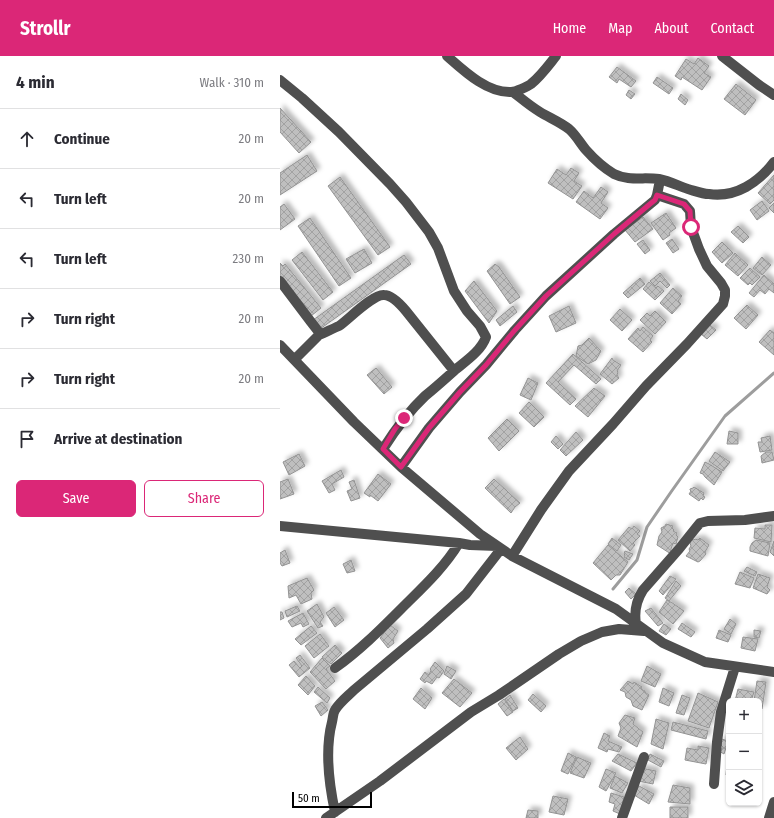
<!DOCTYPE html>
<meta charset="utf-8">
<style>
:root{--surface:#fff;--page:#f2f2f3;--text:#2b2b33;--muted:#7c7c81;--line:#e1e1e2;--accent:#db2777}
body{margin:0;font-family:"Fira Sans Condensed",sans-serif;background:var(--page);color:var(--text)}
.controls{position:absolute;right:12px;bottom:12px;display:grid;overflow:hidden;border-radius:6px;box-shadow:0 1px 3px #0004}
.controls button{width:36px;height:36px;display:grid;place-items:center;padding:0;border:0;border-bottom:1px solid var(--line);background:var(--surface);color:var(--text);font:20px sans-serif}
.scale{position:absolute;left:12px;bottom:10px;width:80px;box-sizing:border-box;padding-left:4px;border:2px solid #000;border-top:0;font-size:11px;line-height:14px;white-space:nowrap;color:#000;-webkit-text-stroke:3px #fff;paint-order:stroke}
.stop{position:absolute;width:12px;height:12px;margin:-9px;border:3px solid #db2777;border-radius:50%;background:#fff}
.stop.end{background:#db2777;border-color:#fff;box-shadow:0 1px 4px #0008}
.list{margin:0;padding:0;list-style:none}
h2{display:flex;justify-content:space-between;align-items:center;height:52px;margin:0;padding:0 16px;font-size:17px}
h2 small{font-size:13px;font-weight:400;color:var(--muted)}
.list li{display:grid;grid-template-columns:26px 1fr auto;gap:12px;align-items:center;box-sizing:border-box;height:60px;padding:0 16px;border-top:1px solid var(--line)}
.list b{display:block;font-size:15px;white-space:nowrap}
.list em{font-size:13px;font-style:normal;color:var(--muted)}
.actions{display:flex;gap:8px;padding:12px 16px}
.actions a{flex:1;padding:9px 0;border:1px solid var(--accent);border-radius:6px;text-align:center;font-size:14px;color:var(--accent)}
.actions .main{background:var(--accent);color:#fff}
.icon{flex:none;width:22px;height:22px;fill:none;stroke:currentColor;stroke-width:2;stroke-linecap:round;stroke-linejoin:round}
.map{position:relative;flex:none;width:494px;height:762px;overflow:hidden}
header{display:flex;align-items:center;gap:24px;box-sizing:border-box;height:56px;padding:0 20px;background:var(--accent);color:#fff}
header strong{font-size:19px}
nav{display:flex;gap:22px;margin-inline-start:auto;font-size:14px}
main{display:flex}
aside{flex:1;background:var(--surface)}
.map>svg:first-child{display:block}
.lines{fill:none;stroke-linecap:round;stroke-linejoin:round}
.stream{stroke:#9d9d9d;stroke-width:3}
.building{fill:url(#building-cross-hatch);stroke:#939393;filter:url(#shadow)}
.minor{stroke:#4f4f4f;stroke-width:10}
.route{stroke:#db2777;stroke-width:5}
</style>
<header>
<strong>Strollr</strong>
<nav><a>Home</a><a>Map</a><a>About</a><a>Contact</a></nav>
</header>
<main>
<aside>
<h2>4 min<small>Walk · 310 m</small></h2>
<ul class="list">
<li><svg class="icon" aria-label="ahead" viewBox="0 0 24 24"><path d="M12 20V5M6 11l6-6 6 6"/></svg><div><b>Continue</b></div><em>20 m</em></li>
<li><svg class="icon" aria-label="left" viewBox="0 0 24 24"><path d="M17 20v-9H6M10 6l-5 5 5 5"/></svg><div><b>Turn left</b></div><em>20 m</em></li>
<li><svg class="icon" aria-label="left" viewBox="0 0 24 24"><path d="M17 20v-9H6M10 6l-5 5 5 5"/></svg><div><b>Turn left</b></div><em>230 m</em></li>
<li><svg class="icon" aria-label="right" viewBox="0 0 24 24"><path d="M7 20v-9h11M14 6l5 5-5 5"/></svg><div><b>Turn right</b></div><em>20 m</em></li>
<li><svg class="icon" aria-label="right" viewBox="0 0 24 24"><path d="M7 20v-9h11M14 6l5 5-5 5"/></svg><div><b>Turn right</b></div><em>20 m</em></li>
<li><svg class="icon" aria-label="arrive" viewBox="0 0 24 24"><path d="M6 21V4h12l-3 4 3 4H6"/></svg><div><b>Arrive at destination</b></div></li>
</ul>
<div class="actions"><a class="main">Save</a><a>Share</a></div>
</aside>
<div class="map">
<svg width="494" height="762" viewBox="0 0 494 762">
<defs>
<pattern id="building-cross-hatch" width="8" height="8" patternUnits="userSpaceOnUse"><rect width="8" height="8" fill="#bfbfbf"/><path d="M0 0l8 8M0 8l8-8" fill="none" stroke="#a2a2a2"/></pattern>
<filter id="shadow"><feDropShadow dx="3.5" dy="-3.5" stdDeviation="2" flood-color="#0004"/></filter>
</defs>
<rect width="100%" height="100%" fill="#fff"/>
<g class="lines">
<path class="stream" d="M333 533 357 504 367 471 391 436 445 360 494 317"/>
</g>
<path class="building" d="M418 2 429 10 424 17 431 21 422 34 402 21 401 24 395 20 406 3 414 8Z
M337 11 356 25 351 31 339 23 337 27 329 21Z
M377 21 393 32 389 38 373 27Z
M456 28 476 44 465 59 444 43Z
M349 34 355 38 351 43 346 39Z
M401 38 408 44 405 49 398 43Z
M0 52 31 86 19 97 0 76Z
M27 99 37 115 0 139V117Z
M291 112 299 117 294 125 302 130 293 143 268 127 277 113 286 119Z
M494 119V144L490 148 478 137Z
M60 121 110 191 98 199 48 130Z
M321 131 328 136 321 147 328 152 320 163 296 146 304 135 313 142Z
M482 145 489 155 477 164 470 154Z
M494 147V157L489 152Z
M4 148 15 163 0 174V151Z
M386 157 396 172 389 177 390 179 383 184 371 167Z
M363 161 373 173 355 186 345 174Z
M30 162 71 222 59 230 18 170Z
M458 170 469 181 463 187 451 176Z
M392 183 399 193 393 197 386 187Z
M363 184 370 194 365 198 357 188Z
M442 186 453 197 442 207 432 196Z
M84 193 92 207 75 217 66 203Z
M22 196 53 236 43 244 12 204Z
M455 197 468 209 458 220 445 209Z
M124 199 131 208 40 273 33 264Z
M482 201 491 209 482 219 473 212Z
M0 207 3 210 5 208 41 252 31 260 0 222Z
M215 208 219 211 240 241 230 248 207 215Z
M470 212 480 221 472 229 470 227 468 229 460 222Z
M380 217 390 229 387 232 380 225 375 230 370 225Z
M484 219 494 228V237L489 233 485 238 480 234 474 241 469 237Z
M360 222 365 228 348 242 343 237Z
M194 225 217 255 209 267 185 235Z
M369 226 376 232 378 230 384 235 375 244 363 233Z
M393 232 402 240 398 245 401 248 392 258 380 247Z
M467 249 478 259 466 273 454 262Z
M233 250 237 256 220 270 216 264Z
M289 250 296 267 276 276 269 260Z
M340 253 352 264 342 275 330 264Z
M375 255 386 266 375 278 360 264 367 257 370 260Z
M430 269 436 274 427 283 421 278Z
M363 271 373 280 370 284 372 286 363 296 348 283 358 272 360 275Z
M490 274 494 277V299L479 286Z
M309 282 321 295 316 304 308 308 296 300 298 290 302 289Z
M293 298 321 323 316 328 294 309 278 326 296 343 290 349 266 327Z
M332 302 333 304 341 309 337 315 338 316 337 319 339 322 332 328 320 318Z
M96 312 112 331 104 338 87 319Z
M248 322 258 327 251 344 240 339Z
M314 332 325 340 308 361 295 350Z
M249 346 264 361 254 371 239 357Z
M227 363 239 375 219 395 208 382Z
M449 375 458 377V388H447Z
M296 376 303 384 286 400 280 394Z
M276 380 283 388 278 393 271 386Z
M490 380 492 394 480 396 478 386H482L481 382Z
M435 396 450 406 443 415 429 405Z
M486 396H492L494 404 482 407 481 400Z
M19 398 25 410 9 419 3 406Z
M425 406 429 408 442 416 434 429 425 421 423 418 420 417Z
M61 414 64 421 52 428 55 434 49 437 42 425Z
M98 418 111 428 98 445 90 439V441L84 437Z
M8 423 14 438 0 443V426Z
M214 423 240 447 235 451 231 457 205 432Z
M74 424 80 442 71 445 67 435 72 433 69 426Z
M414 431 424 437 423 440 425 441 423 444 421 442 419 445 409 438 411 435 410 434V433L413 432Z
M386 468 393 470 392 472 394 474 393 475 397 477 396 479 398 481 396 488 393 487 391 493V498L377 489 379 480 382 476 381 472 385 470Z
M485 469H492L491 486 474 482 475 472 485 473Z
M354 470 360 475 357 478 360 480 353 487 355 489 350 495 338 484 349 471 352 473Z
M332 482 341 489 337 495 328 488Z
M420 482 429 489 425 496 426 498 420 505 418 506 406 500 410 495 409 493 411 490 410 487 412 483 414 484 415 483 418 484Z
M476 484 490 487 488 500 470 495V491L472 487Z
M494 485V500L490 496Z
M328 489 348 506 340 519H336L331 524 313 507Z
M5 494 10 507 2 510 0 507V497Z
M345 495 353 498 349 504 344 501 345 499 344 498Z
M71 504 75 515 67 517 63 508Z
M467 511 477 516 475 520 464 515Z
M460 516 474 522 470 532 455 528Z
M478 518 490 522 487 531 490 534 487 538 473 532Z
M390 520 396 523 383 539 379 535Z
M27 522 34 534 31 537 32 543 21 548 16 539 9 542 8 530Z
M396 525 401 530 389 545 385 542Z
M349 532 356 538 351 543 345 536Z
M387 544 390 546H391L404 555 393 568 379 556Z
M37 548 44 561 40 566 43 570 38 572 27 555Z
M17 550 20 555 7 561 5 555Z
M54 551 64 564 55 571 46 557Z
M371 552 383 567 378 570 365 555Z
M0 556H2L4 562 0 564Z
M23 557 29 568 23 571 21 567 12 571 8 565Z
M450 563 456 568 451 578 444 573Z
M402 567 415 576 411 581 398 573Z
M384 568 391 573 386 579 379 575Z
M110 569 118 575 113 583 114 587 108 592 100 582Z
M31 570 37 577 21 589 15 583Z
M439 574 451 579 448 586 436 582Z
M474 574 481 575 479 582 474 581Z
M40 578 49 590 34 602 25 590Z
M463 581 478 583 475 595 461 592Z
M55 589 62 597 51 608 42 601Z
M20 599 30 612 19 621 9 609 14 605 20 612 22 610 16 602Z
M42 602 50 610 46 613 55 625 46 633 30 616Z
M155 606 164 615 159 622 157 621 152 628 146 625 145 627 140 623 145 616 149 619 151 614 150 613Z
M167 610 176 615 171 623 164 618Z
M367 610 381 618 375 631 361 625Z
M26 620 35 630 28 639 18 629Z
M174 623 192 637 180 651 162 637Z
M348 625 353 628 354 626 362 631 361 633 365 635V636L369 639 362 654 353 650 351 644 346 641 345 636 340 634Z
M477 625 486 626 482 653H479V645H474Z
M38 631 50 642 47 647 34 636Z
M141 632 152 642 145 653 133 643Z
M383 632 394 637 389 650 379 646Z
M458 633 474 636 471 645H455Z
M418 637 438 646 429 672 408 665Z
M253 638 266 650 261 656 248 644Z
M230 639 238 652 233 655 225 643Z
M402 639 410 642 404 659 396 657Z
M224 643 233 656 227 660 218 648Z
M42 646 48 654 41 660 35 650Z
M345 659 355 662 353 668 363 676 357 691 338 680 341 672 339 667Z
M376 663 389 667 383 693 371 688Z
M393 666 428 675 426 683 391 674Z
M324 677 330 680 328 685 342 691 339 696 328 693 327 696 318 692Z
M240 681 248 693 236 704 226 692Z
M442 683 448 685 444 698 439 695 441 693H442L443 691 441 689Z
M418 690 429 692 426 708 405 704 407 692 418 694Z
M288 697 296 701 288 718 281 715Z
M338 698 357 707 351 715 332 705Z
M370 698 384 705 381 711 368 704Z
M297 701 311 707 304 722 290 717Z
M447 709H449V719H446Z
M361 712 376 715 373 728 358 725Z
M326 713 336 717 326 735 319 731Z
M335 720 348 727 342 737 330 732Z
M393 729 410 732V748L388 746Z
M359 730 374 738 369 748 354 739Z
M331 737 344 741 340 758 333 755 335 748 329 746Z
M273 740 288 743 284 759 269 756Z
M390 751H408V762H390Z
M248 754 258 755V762H246Z"/>
<g class="lines">
<path class="minor" d="M167 0C184 15 207 37 231 36 235 36 247 31 251 28 261 20 268 10 276 0
M442 0 479 29 494 39
M0 24 22 42 59 76 110 128 126 146 149 176 158 192 174 235 187 255 200 270 206 281C201 295 186 305 175 314 165 323 155 332 145 340 128 356 115 374 103 393
M233 36C242 43 250 50 260 56 270 62 280 66 289 73 296 79 300 87 306 94 314 103 324 112 334 118 348 125 364 121 379 123 389 125 399 130 408 133 415 135 422 138 429 138 456 142 479 126 494 106
M0 225 31 266 38 275 39 279 15 303
M39 279C46 276 52 273 59 270 69 263 93 238 104 239 112 239 121 249 126 255L174 315
M0 289 74 366 121 411 200 478 232 500 336 553 383 587 425 606 494 616
M121 411 149 372 180 336 206 309 235 274 266 240 334 178 375 144 377 139 380 124
M0 470 179 487 190 489 217 490
M232 500 261 454 289 415 333 368 366 330 407 288 443 248 445 240V234L441 227 427 210 419 193 411 171 410 155 404 148 377 139
M356 568C354 556 356 545 363 534L399 493 415 473 420 467 428 465 465 464 494 460
M55 612C79 595 100 574 121 553 142 532 164 512 179 487
M434 728 437 686 441 656 455 611
M55 756C49 728 45 693 52 666 53 662 53 657 55 654 60 646 68 640 74 634L147 573 186 538 221 493
M46 762 100 725 191 656 219 639 279 598 301 585 322 576 339 573 364 575
M342 762 364 701
M489 762 494 746"/>
</g>
<g class="lines">
<path class="route" d="M124 362 115 373 103 393 121 411 149 372 180 336 206 309 235 274 266 240 334 178 370 148 375 144 377 139 404 148 410 155 411 171"/>
</g>
</svg>
<div class="controls">
<button>+</button>
<button>−</button>
<button><svg class="icon" aria-label="layers" viewBox="0 0 24 24"><path d="M12 4l9 5-9 5-9-5zM3 14l9 5 9-5"/></svg></button>
</div>
<div class="scale">50 m</div>
<div class="stop" style="left:411px;top:171px"></div>
<div class="stop end" style="left:124px;top:362px"></div>
</div>
</main>
